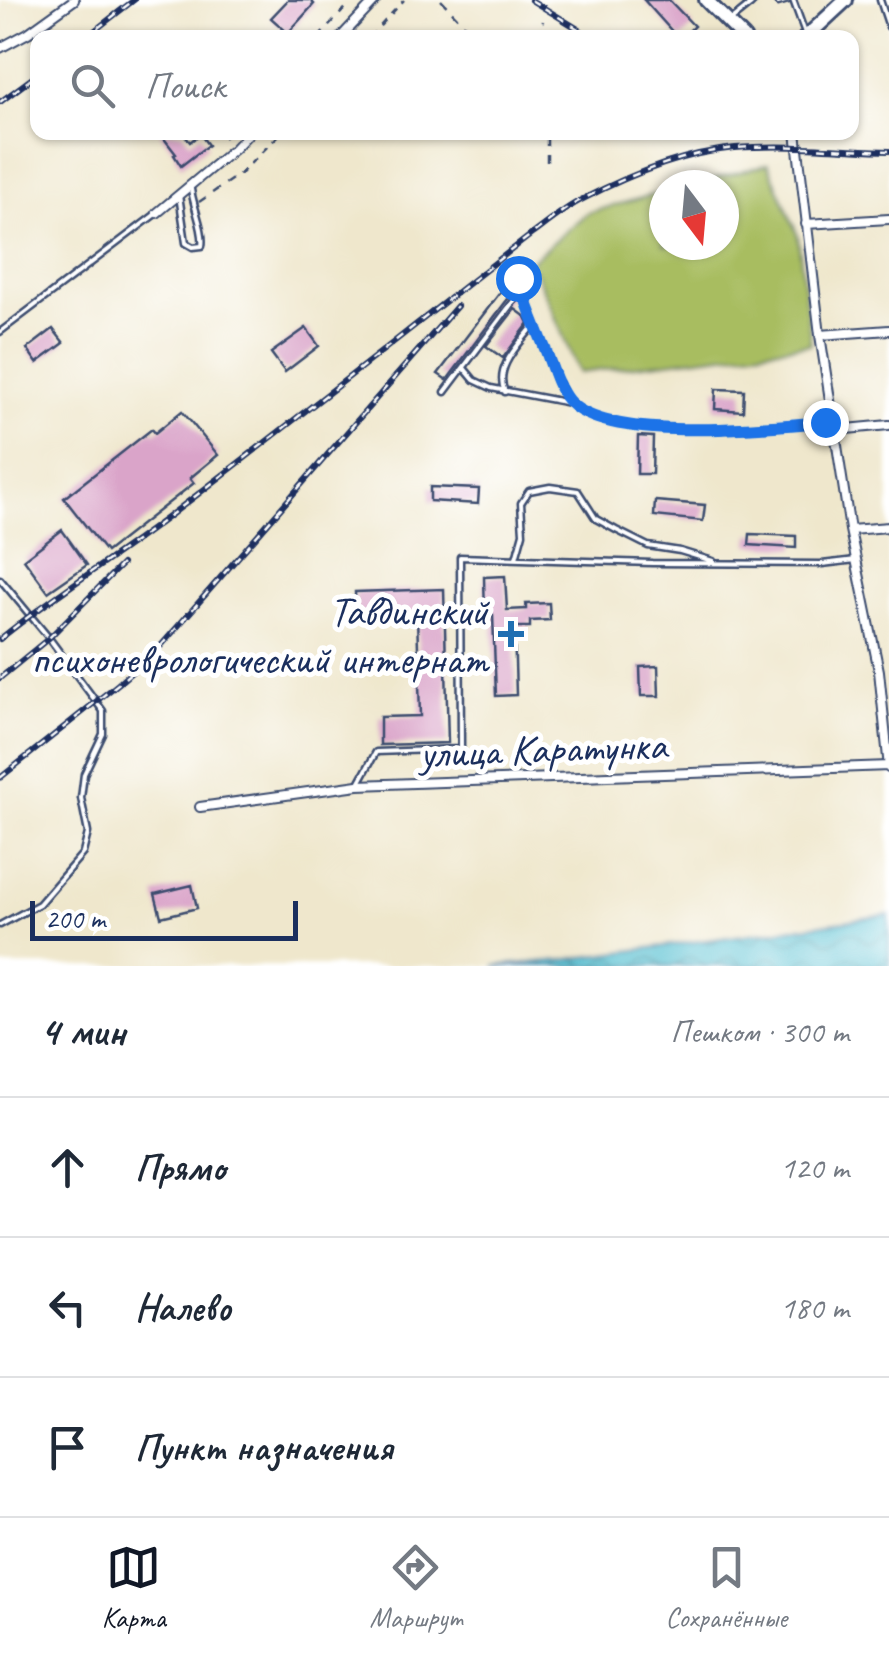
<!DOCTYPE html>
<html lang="ru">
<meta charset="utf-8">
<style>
:root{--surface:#fff;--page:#f2f2f3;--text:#1f2937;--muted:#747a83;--line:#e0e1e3;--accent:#111827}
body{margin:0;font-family:Caveat,sans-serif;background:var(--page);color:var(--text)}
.compass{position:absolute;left:649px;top:170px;width:90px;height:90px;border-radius:50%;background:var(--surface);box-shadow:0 2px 8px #0004;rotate:164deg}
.scale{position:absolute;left:30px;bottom:25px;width:268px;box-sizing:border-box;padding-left:10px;border:5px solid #1b2f5e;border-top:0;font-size:28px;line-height:35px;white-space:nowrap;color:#1b2f5e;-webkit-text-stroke:8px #fff;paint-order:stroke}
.stop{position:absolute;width:30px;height:30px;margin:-22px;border:8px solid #1a73e8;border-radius:50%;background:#fff}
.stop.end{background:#1a73e8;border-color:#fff;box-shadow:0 2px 10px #0008}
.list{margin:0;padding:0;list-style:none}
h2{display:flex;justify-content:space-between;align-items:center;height:130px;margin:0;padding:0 40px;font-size:42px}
h2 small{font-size:32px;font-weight:400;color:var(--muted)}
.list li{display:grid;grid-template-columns:65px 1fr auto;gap:30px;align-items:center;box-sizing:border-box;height:140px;padding:0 40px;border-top:2px solid var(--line)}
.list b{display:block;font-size:38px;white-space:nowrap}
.list em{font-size:32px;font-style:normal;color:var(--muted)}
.icon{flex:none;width:55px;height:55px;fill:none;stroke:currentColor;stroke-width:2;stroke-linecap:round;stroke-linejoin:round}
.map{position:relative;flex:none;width:889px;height:966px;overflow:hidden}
.search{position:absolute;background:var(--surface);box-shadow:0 2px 8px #0004;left:30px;right:30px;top:30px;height:110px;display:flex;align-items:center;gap:25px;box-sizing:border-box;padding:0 35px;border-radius:20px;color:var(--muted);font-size:38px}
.sheet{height:550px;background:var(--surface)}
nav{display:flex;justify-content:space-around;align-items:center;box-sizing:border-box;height:140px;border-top:2px solid var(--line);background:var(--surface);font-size:28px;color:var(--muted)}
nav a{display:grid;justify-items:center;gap:5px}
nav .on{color:var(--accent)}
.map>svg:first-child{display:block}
.pitch{fill:#a8bd61;stroke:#627660;stroke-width:2.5}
.water{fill:url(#water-waves);stroke:#387797;stroke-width:2.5}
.building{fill:#daa4c9}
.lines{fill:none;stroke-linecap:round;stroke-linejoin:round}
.lane-casing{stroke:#3b4b6e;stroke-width:9}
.street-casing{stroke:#3b4b6e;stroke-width:12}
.primary-casing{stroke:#3b4b6e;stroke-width:18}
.path{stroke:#3b4b6e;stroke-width:2.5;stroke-dasharray:8 8;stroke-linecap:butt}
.lane{stroke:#fff;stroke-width:4}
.street{stroke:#fff;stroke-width:8}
.primary{stroke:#fff;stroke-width:12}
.rail-casing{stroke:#1b2f5e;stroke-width:6}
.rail{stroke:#fff;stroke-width:2.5;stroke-dasharray:8;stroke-linecap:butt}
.route{stroke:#1a73e8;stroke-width:12}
.poi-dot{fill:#1f6fb2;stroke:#fff;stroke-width:4}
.labels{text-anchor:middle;stroke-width:10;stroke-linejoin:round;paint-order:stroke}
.poi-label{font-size:42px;fill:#1b2f5e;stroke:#fff;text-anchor:end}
.street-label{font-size:42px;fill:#1b2f5e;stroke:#fff}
</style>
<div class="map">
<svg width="889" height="966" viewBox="0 0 889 966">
<defs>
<pattern id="water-waves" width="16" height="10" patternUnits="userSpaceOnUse" patternTransform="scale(2.5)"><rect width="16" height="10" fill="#55bfd0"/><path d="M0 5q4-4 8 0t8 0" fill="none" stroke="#469cac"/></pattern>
</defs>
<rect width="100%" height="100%" fill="#fff"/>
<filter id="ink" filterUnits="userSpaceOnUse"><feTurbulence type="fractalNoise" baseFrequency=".01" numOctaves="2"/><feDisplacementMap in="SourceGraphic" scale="20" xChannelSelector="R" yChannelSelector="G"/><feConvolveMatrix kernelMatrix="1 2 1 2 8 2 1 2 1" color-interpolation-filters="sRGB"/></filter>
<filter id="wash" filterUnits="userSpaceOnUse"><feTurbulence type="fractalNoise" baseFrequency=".0048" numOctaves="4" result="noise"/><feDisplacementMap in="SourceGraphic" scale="40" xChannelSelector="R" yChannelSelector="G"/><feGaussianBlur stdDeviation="2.25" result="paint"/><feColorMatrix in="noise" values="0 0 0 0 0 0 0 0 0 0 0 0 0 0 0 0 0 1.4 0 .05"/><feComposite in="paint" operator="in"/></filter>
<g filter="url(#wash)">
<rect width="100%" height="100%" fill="#efe7cc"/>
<path class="pitch" d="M768 164 798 236 811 344 579 373 531 261 587 213 664 192V245H724V185H690Z"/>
<path class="water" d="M889 915V966H494L563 960Z"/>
<g id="blocks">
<path class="building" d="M288 0H310L314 4 288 33 271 18Z
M644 0H669L694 26 682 38H678Z
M159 132H182L190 142 200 134 208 145 181 166 174 155 176 154Z
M505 286 513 292 447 380 438 374Z
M515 309 526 317 529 323 503 358 486 346Z
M306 328 319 346 285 372 271 353Z
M53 329 64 343 37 363 27 349Z
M716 389 744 390 743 411 715 409Z
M182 411 218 455 190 478 194 483 106 552 64 498 152 429 155 433Z
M638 436 653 437 652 474H637Z
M430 487 479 489 478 504 430 501Z
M655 501 705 505 703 521 654 516Z
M62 530 87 565 48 592 24 559Z
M750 534 796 536V548L749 545Z
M505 576 507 610 526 609V604L549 603 550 620 530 621V627H514L516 695 496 696 493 615 485 616 484 577Z
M444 589 448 743 380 745V717L420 716 417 615 356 617 355 592Z
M658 666 659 696H641L640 667Z
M192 885 197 908 161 917 155 894Z"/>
</g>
</g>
<g filter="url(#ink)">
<use href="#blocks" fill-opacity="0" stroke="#3b4b6e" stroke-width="2.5"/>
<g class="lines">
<defs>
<path id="lane" d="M744 0 750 5 755 0
M776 0 778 3 788 0
M793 0 805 33
M880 0 889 27
M730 21 750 5
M179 195 186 243 193 247 202 246C205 232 193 206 191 189
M518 278C526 302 536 326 546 351 552 367 557 386 568 400 604 445 770 426 825 422L832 427
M0 332 157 213
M464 368 474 380 491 388 570 403
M445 392 522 290
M505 392C493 367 521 343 535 324
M516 558 523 533 521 503 529 491 550 487 578 491 596 519 616 530 648 546 680 551 713 561
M0 579 49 638 103 711V734L84 774 81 798 88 833 83 853 39 904 0 925
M358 785 376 752 461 749 460 557 652 563 822 564 856 560"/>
<path id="street" d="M340 38 376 0
M0 48 28 33 74 0
M796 132 820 335 850 530 879 671 889 768
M157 213 234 149 250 132
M806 224 889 219
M820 335 889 330
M836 430 889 425
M850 530 889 527
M200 807 358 785 889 766"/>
<path id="primary" d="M706 0 744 38
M805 38 846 0"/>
</defs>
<use href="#lane" class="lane-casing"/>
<use href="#street" class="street-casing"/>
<use href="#primary" class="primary-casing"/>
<path class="path" d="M441 0 477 38
M318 38 353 0
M369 38 404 0
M540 38 543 21
M224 138 229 132
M547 162V132
M199 202 241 173 282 132"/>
<use href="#lane" class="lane"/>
<use href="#street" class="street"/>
<use href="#primary" class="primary"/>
<defs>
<path id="rail" d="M531 0 593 38
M85 38 134 0
M0 102 38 74
M0 639C55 594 116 557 172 514 293 422 412 327 532 234 548 222 565 208 583 199 629 175 683 153 735 148 786 144 838 149 889 151
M0 678 49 638 122 564
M0 778 118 684 159 648 457 306"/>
</defs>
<use href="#rail" class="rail-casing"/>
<use href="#rail" class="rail"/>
</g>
</g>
<g class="lines" filter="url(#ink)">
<path class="route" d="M518 278C526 302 536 326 546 351 552 367 557 386 568 400 604 445 770 426 825 422"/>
</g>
<path class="poi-dot" d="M506 619h10v10h10v10h-10v10h-10v-10h-10v-10h10z"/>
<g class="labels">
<g class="poi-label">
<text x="488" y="625">Тавдинский<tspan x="488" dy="48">психоневрологический интернат</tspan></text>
</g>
<g class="street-label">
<text transform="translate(543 748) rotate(-2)" y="15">улица Каратунка</text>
</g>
</g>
</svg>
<svg class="compass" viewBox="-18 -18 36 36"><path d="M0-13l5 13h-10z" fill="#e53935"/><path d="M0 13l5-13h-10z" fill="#747a83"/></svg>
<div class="scale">200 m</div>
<div class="stop" style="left:518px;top:278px"></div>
<div class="stop end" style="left:825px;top:422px"></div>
<div class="search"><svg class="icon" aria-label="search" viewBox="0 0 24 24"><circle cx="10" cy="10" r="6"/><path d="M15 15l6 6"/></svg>Поиск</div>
</div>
<section class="sheet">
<h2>4 мин<small>Пешком · 300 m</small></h2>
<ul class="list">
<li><svg class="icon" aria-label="ahead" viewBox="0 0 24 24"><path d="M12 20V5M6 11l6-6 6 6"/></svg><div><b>Прямо</b></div><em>120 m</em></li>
<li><svg class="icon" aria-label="left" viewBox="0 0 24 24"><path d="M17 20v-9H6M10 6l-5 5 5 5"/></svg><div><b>Налево</b></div><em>180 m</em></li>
<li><svg class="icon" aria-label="arrive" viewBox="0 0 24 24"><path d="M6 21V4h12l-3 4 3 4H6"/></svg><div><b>Пункт назначения</b></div></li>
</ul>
</section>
<nav>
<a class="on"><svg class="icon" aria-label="map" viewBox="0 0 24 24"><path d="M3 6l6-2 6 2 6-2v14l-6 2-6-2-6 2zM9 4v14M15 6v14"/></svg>Карта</a>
<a><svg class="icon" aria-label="directions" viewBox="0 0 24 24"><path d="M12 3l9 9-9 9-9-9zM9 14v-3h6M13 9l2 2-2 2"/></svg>Маршрут</a>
<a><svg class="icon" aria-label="saved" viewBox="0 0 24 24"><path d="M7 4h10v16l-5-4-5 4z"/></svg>Сохранённые</a>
</nav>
